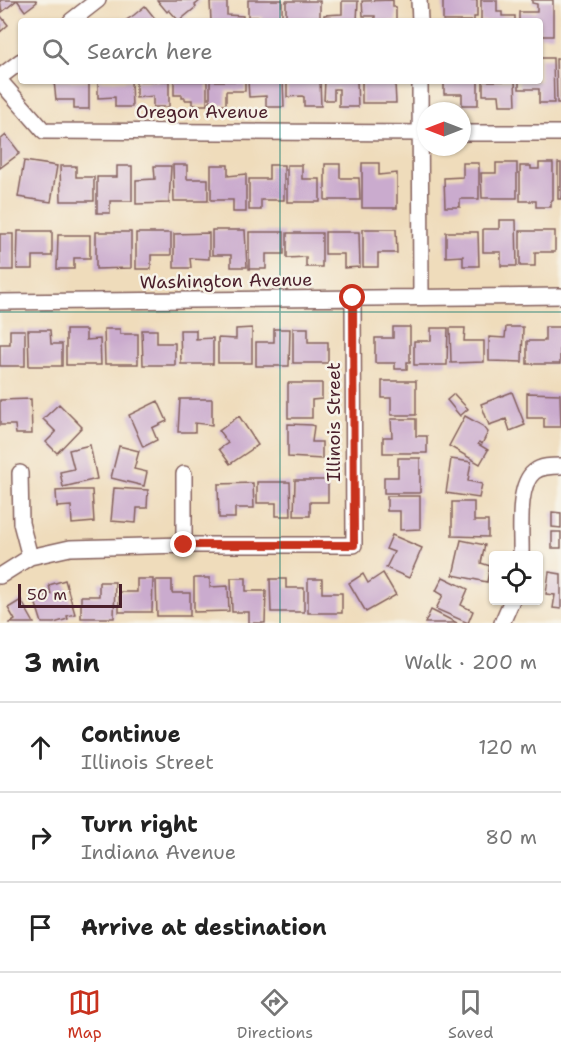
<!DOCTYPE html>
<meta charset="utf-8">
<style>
:root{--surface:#fff;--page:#f2f2f2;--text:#222;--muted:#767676;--line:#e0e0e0;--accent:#c8321e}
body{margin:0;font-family:"Shantell Sans",sans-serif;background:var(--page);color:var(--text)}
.controls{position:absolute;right:18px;bottom:18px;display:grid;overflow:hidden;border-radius:6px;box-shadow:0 2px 4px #0004}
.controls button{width:54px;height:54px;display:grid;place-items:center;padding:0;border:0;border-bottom:2px solid var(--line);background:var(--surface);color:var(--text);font:30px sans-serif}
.compass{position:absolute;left:417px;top:102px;width:54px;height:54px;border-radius:50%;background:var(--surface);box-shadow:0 2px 4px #0004;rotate:270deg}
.scale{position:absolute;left:18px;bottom:15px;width:104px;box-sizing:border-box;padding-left:6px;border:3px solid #4a1f2b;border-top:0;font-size:16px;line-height:21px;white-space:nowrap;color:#4a1f2b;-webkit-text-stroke:4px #f7f3e8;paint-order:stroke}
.stop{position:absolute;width:18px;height:18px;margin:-14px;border:4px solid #c8321e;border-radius:50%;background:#fff}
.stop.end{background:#c8321e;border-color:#fff;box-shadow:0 2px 6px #0008}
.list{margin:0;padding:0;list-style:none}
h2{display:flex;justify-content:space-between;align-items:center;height:78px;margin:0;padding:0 24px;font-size:26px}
h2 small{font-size:20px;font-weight:400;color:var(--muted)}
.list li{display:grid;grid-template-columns:39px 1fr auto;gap:18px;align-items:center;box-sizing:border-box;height:90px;padding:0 24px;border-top:2px solid var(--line)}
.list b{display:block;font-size:22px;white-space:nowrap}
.list p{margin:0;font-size:20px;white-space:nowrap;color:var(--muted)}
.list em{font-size:20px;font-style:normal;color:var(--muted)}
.icon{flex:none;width:33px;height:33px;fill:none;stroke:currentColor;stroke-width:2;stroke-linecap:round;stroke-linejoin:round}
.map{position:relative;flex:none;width:561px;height:623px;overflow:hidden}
.search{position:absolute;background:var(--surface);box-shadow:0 2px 4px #0004;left:18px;right:18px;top:18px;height:66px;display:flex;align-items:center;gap:15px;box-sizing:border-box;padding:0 21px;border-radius:6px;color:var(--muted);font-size:22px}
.sheet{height:348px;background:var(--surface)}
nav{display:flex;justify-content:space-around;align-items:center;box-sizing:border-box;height:84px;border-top:2px solid var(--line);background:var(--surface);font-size:16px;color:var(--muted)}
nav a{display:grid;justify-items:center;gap:3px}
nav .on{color:var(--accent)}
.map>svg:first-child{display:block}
.building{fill:#caabce}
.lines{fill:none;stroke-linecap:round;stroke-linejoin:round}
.minor-casing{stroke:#84615d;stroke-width:18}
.minor{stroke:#fff;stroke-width:15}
.route{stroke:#c8321e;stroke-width:8}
.grid{fill:none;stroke:#0f766e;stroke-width:1.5;stroke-opacity:0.55}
.labels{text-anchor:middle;stroke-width:5;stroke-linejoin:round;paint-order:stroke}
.street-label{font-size:18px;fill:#4a1f2b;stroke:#f7f3e8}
</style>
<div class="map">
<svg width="561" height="623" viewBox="0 0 561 623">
<rect width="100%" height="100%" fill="#f7f3e8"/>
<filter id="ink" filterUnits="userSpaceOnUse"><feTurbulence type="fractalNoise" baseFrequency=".0167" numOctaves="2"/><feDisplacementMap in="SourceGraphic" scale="12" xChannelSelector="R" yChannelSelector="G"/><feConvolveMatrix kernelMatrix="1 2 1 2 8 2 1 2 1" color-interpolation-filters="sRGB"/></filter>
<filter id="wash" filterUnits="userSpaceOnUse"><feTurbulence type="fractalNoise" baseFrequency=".008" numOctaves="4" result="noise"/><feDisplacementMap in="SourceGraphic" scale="24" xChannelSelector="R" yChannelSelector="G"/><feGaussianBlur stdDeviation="1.35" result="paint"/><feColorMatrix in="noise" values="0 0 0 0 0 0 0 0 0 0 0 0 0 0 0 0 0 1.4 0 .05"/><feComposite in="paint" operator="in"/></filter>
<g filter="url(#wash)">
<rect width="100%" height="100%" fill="#efdcbb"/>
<g id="blocks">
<path class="building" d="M0 0H17L2 12Z
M17 0H36L37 2 25 11Z
M157 0H201L195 5 196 7 179 21 169 10 167 12Z
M248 0H282V21H262V17H248Z
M393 0V7H396V21H375V16H363L362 1Z
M443 0H477V17H474V21H443Z
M481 0H497V12H502V16H515V21H481Z
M532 0H553V36H540V21H519V12H537V4L532 3Z
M286 1H320V21H286Z
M342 1H358L357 21H324V15L342 14Z
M210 2H227V15L243 16V21H211Z
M145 6 157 21H125L134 15Z
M0 15 8 25 0 32Z
M540 58H553L554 103H539V89H519V81H540Z
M556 59H561V103H557Z
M54 81H89V109H74V100H56Z
M98 81H131L132 107H115V97L98 98Z
M136 81H169V107H153V96L136 98Z
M174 81H207V105H192V100H185V98H182V95H174Z
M210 81H245V91H226V105H210Z
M248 81H283L284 107H266V96L249 97Z
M287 81H320L321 106H304V97L302 96 287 97Z
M325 81H357L358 107H339V89H334V100H324Z
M362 81H400V83H395L396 103H362Z
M444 81H478V105H462V94H444Z
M483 81H515L516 105H500L499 95H483Z
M6 135 20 153 0 168V140Z
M24 161 57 166 51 202 18 197Z
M362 163H379V175L397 173V208H362Z
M463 163H479V199H460V207H445L444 178 463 177Z
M496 163H517V198H482L481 173H496Z
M539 163H553V200H551V207H536V201H520V166H531V169H539Z
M558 163H561V199H558Z
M325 164H340V178H359L360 200H325Z
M173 165H187V179H208V201H174Z
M211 165H228V176L246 174V212H233V200H211Z
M269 165H284V200H261V210H249V179H269Z
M287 165H302V179H320V202H287Z
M60 166H76V177H94V201H61Z
M117 166H132V201H110V213H97V177H117Z
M154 166H171L169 203 136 204V180L155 179Z
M499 220H516L517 266H501V252H483V229H499Z
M363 229H396L397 253H378V267H363Z
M212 230H245L247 267H231V255H212Z
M18 231H52V256H33V269H17Z
M520 231H555V252H535V266H520Z
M96 232H131V268L96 269Z
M249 232H284V254H266V269H249Z
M325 232H359L360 267 344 268V254H325Z
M446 232H478L479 266H463V256L446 257Z
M136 233H171V255H151V269H136Z
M209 233V259L190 258 191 268H174V234Z
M287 233H322V267H306V257L287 258Z
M0 234H13V270H0Z
M58 235H90V258H74V269H57Z
M393 327H410V362H407V369H395V363H375V338H393Z
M506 327H523L522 362 489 361V337L505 338Z
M545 327H560V364H527V341H545Z
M252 328V363H218V338L236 339V329Z
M293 328H308V342H328V363H293Z
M431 328H448L447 365H414V341H431Z
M450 328H465L464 341H484V362L451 363Z
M104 329H120V334H138V364H105Z
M274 329H290L289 366H256V342H274Z
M10 330H25V366H0V344H10Z
M28 330H50L51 344H62V366H29Z
M66 330H86V340L100 339 101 365H66Z
M142 330H157V343H175V365H143Z
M180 330H196V339L213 338V364H181Z
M382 381H416V415H391V398H382Z
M288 383H322V399L312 400V418H288Z
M512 392 525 425 510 431 506 419 489 425 481 404Z
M527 393 560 394 561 427H544V418H527Z
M454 394 468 409 460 416 447 400Z
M31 399 32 434H16L15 425H0V400Z
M180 399H212V425L195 423V432H178Z
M158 401 167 421 152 428 157 440 143 447 129 415Z
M59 404 82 427 57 453 46 442 56 432 43 419Z
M239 416 258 445 230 464 219 449 228 443 219 431Z
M465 416 483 426 488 432 482 444 479 442 478 444 488 450 480 464 449 446Z
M391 419H416V436H427V453H383V437H392Z
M288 424 312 425 314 426 312 442H322V459L288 457Z
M90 445 97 479 63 487 60 472 74 469 69 450Z
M119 446 139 451 134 469 147 472 144 486 111 478Z
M398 458H420V493H384V477H398Z
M451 459 471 462 468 481 482 484 479 498 446 493Z
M295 480H328V502H310V516H294Z
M257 482H290L291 516H276V503H257Z
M253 483 254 508H235V518H219L218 484Z
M114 488 148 490 147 508H137L136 523 111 521Z
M73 490H92L94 522 72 524 71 506 57 507 56 491Z
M387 496H420V529L400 530V511H387Z
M452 502H474V521H488V537L452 536Z
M552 512 561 513V528L552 527Z
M552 532H561V548H552Z
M392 535 422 548 409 578 386 568 394 552 386 549Z
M461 540 485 545 481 563 490 566 487 582 453 575Z
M549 572 561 574V609L553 608 555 595 546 594Z
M383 573 396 595 366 612 349 583 363 574 368 583Z
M443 577 468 589 461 605 473 611 468 623 436 609 443 595 436 591Z
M194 578H210V587L228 586 229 611 194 612Z
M231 578H246V591H266L265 623H249V612H232Z
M137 579H153L152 612H119V592H137Z
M270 579H286V588H304V612H271Z
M308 579H322V593H342V613H308Z
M65 580 75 614 67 616 68 619 54 623H42L34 598 51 594 49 585Z
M156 580H172V593H190V616H157Z
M99 582H115L114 618H81V596H99Z
M21 600 34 623H10L15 620 8 608Z
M431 610 457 623H425Z"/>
</g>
</g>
<g filter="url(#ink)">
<use href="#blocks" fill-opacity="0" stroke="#84615d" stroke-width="1.5"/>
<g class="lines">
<defs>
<path id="minor" d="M419 0 420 21
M71 21 98 0
M0 77 21 61
M0 81 44 131 426 133
M420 81 421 296
M462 133H561
M0 302 561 296
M20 473 21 523 30 557
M184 474V545
M521 556C522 535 516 486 534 472 541 466 552 466 561 466
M0 576 30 557 70 548 184 545H354L353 299
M502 623 512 600"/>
</defs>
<use href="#minor" class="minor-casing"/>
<use href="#minor" class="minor"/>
</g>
</g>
<g class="lines" filter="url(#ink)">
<path class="route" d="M184 545H354L353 298"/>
</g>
<path class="grid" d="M280 0V21M280 81V623M0 312H561"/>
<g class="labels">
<g class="street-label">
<text x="202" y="118">Oregon Avenue</text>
<text transform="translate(226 281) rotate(-1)" y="6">Washington Avenue</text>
<text transform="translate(334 422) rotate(-90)" y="6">Illinois Street</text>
</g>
</g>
</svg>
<div class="controls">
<button><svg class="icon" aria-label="locate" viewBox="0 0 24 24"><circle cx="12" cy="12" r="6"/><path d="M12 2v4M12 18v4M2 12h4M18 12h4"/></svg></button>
</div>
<svg class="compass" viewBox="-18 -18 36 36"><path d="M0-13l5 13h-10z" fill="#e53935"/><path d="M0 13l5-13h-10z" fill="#767676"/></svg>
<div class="scale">50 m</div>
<div class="stop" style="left:353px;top:298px"></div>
<div class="stop end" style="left:184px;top:545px"></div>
<div class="search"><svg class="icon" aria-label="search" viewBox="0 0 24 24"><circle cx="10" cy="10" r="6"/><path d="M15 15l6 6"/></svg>Search here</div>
</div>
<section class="sheet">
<h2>3 min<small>Walk · 200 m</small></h2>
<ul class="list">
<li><svg class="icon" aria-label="ahead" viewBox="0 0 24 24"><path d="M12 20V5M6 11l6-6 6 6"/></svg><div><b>Continue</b><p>Illinois Street</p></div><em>120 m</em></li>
<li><svg class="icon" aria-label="right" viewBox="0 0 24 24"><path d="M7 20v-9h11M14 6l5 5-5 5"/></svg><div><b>Turn right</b><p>Indiana Avenue</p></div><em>80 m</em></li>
<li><svg class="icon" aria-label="arrive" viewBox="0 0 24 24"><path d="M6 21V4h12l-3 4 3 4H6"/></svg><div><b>Arrive at destination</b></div></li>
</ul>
</section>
<nav>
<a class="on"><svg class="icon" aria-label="map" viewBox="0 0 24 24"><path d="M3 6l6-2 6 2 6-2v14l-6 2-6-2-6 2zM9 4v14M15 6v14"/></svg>Map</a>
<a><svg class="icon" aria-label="directions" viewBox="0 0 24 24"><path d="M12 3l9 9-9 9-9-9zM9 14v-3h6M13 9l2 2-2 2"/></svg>Directions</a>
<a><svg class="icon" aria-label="saved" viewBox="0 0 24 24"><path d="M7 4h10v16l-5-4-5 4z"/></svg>Saved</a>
</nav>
